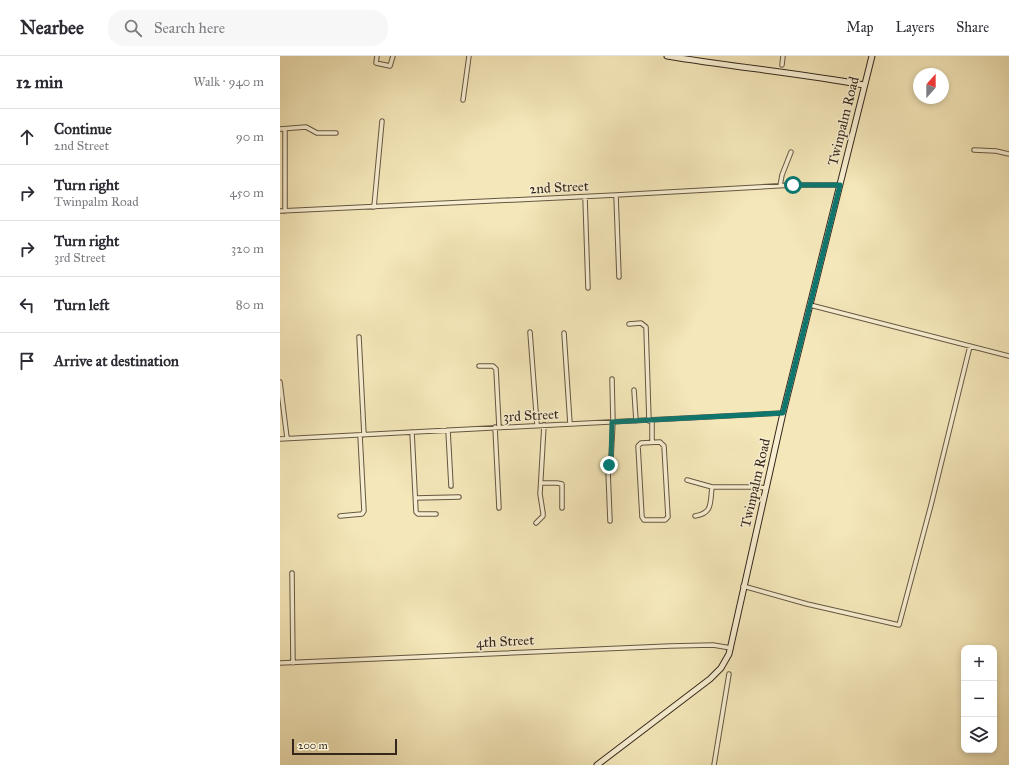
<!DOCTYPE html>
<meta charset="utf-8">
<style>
:root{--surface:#fff;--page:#f7f7f7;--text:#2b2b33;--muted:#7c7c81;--line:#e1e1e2}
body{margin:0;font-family:"IM FELL Great Primer",serif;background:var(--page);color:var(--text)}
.controls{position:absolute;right:12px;bottom:12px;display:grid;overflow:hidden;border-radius:8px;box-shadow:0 2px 6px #0003}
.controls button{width:36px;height:36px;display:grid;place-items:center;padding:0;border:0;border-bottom:1px solid var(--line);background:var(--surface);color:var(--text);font:20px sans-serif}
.compass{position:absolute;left:633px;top:12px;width:36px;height:36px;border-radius:50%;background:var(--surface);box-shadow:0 2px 6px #0003;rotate:21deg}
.scale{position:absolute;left:12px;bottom:10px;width:105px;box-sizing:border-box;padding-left:4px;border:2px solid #35271c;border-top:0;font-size:11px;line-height:14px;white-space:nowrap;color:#35271c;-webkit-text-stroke:3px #f8efd2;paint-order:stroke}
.stop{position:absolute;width:12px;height:12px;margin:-9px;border:3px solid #0f766e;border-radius:50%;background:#fff}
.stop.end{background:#0f766e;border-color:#fff;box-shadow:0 1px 4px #0008}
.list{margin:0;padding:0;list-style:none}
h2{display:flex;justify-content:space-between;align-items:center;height:52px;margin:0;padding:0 16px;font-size:17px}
h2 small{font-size:13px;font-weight:400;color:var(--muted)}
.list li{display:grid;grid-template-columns:26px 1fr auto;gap:12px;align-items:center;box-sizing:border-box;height:56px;padding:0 16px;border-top:1px solid var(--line)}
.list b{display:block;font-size:15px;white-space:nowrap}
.list p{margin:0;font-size:13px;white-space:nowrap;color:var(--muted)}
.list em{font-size:13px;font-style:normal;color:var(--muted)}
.icon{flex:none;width:22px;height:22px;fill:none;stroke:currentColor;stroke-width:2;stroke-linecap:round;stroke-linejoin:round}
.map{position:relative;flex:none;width:729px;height:709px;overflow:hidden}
header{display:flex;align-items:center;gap:24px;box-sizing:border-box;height:56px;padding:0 20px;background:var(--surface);border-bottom:1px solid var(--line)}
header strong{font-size:19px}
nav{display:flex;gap:22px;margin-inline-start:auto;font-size:14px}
.search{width:280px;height:36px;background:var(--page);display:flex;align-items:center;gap:10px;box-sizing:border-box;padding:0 14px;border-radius:16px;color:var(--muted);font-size:15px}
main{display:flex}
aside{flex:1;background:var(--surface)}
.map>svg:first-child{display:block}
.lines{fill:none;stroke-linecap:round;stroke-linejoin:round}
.street-casing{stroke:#655743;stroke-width:5.5}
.secondary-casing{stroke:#35271c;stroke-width:7}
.street{stroke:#f8efd2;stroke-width:3.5}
.secondary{stroke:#f8efd2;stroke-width:5}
.route{stroke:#0f766e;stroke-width:5}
.labels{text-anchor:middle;stroke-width:3;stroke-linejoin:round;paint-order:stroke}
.street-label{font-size:14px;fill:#35271c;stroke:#f8efd2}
</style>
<header>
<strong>Nearbee</strong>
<div class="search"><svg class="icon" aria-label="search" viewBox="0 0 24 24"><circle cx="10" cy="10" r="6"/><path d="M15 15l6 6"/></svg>Search here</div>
<nav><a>Map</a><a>Layers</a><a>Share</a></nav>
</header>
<main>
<aside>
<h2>12 min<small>Walk · 940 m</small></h2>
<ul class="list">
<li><svg class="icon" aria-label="ahead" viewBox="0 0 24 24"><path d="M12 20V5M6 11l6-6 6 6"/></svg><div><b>Continue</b><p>2nd Street</p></div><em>90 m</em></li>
<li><svg class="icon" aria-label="right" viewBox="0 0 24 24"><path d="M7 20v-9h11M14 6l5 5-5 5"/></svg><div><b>Turn right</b><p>Twinpalm Road</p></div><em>450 m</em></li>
<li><svg class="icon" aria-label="right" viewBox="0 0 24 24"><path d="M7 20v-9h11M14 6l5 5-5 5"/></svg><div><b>Turn right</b><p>3rd Street</p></div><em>320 m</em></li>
<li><svg class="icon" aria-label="left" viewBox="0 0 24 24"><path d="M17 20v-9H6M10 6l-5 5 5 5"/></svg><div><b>Turn left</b></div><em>80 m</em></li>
<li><svg class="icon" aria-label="arrive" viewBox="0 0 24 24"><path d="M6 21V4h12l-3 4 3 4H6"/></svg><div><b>Arrive at destination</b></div></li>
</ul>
</aside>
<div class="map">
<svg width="729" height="709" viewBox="0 0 729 709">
<rect width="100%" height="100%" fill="#f4e7b9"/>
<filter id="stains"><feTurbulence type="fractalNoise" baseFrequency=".005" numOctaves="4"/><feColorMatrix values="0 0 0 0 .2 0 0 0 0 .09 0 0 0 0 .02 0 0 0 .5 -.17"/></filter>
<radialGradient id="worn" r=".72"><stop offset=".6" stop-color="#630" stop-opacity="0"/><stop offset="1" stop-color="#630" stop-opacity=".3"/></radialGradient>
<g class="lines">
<defs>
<path id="street" d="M97 0 96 7 110 10 113 0
M502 9 503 0
M183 44 189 0
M0 73 26 71 37 77H56
M5 73V155
M694 94 716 95 729 98
M500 130 502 119 511 96
M336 139 339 221
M305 141 308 232
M94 151 102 65
M0 155 336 139 513 129H560
M530 249 729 300
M349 268 361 267 366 271 369 365
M250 276 257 369
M284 277 290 368
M79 281 84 379
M199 310H213L216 313 219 371
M0 326 7 382
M354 334 356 365
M372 365V386
M215 371 219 452
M168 374 171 430
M132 376 136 456 138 458H156
M0 383 503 357
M380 386 384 390 388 461 385 464H364L362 461 358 390 361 387Z
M407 424 432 431H478L486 432
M261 427H277L282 428V452
M136 442 179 441
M60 460 82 458 84 455 80 379
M415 460C433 457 430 447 432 431
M330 465 328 414 331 403 333 366 332 323
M256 467 263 460V457L260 438 264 369
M12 517 13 607
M463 530 527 548 619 569 651 449 690 290
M0 607 390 590 433 589 451 592
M434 709 449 618"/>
<path id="secondary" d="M387 0C453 11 519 17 584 29
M317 709 430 623 441 612 449 598 503 357 592 0"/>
</defs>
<use href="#street" class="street-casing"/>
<use href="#secondary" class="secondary-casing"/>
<use href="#street" class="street"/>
<use href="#secondary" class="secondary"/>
</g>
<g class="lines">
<path class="route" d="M329 409 331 404 332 366 503 357 560 129H513"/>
</g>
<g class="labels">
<g class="street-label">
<text transform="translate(563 65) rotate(-76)" y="5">Twinpalm Road</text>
<text transform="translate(279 131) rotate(-3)" y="5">2nd Street</text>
<text transform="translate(251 359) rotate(-3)" y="5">3rd Street</text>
<text transform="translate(475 427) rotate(-77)" y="5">Twinpalm Road</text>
<text transform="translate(225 585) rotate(-3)" y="5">4th Street</text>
</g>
</g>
<rect width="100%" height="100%" filter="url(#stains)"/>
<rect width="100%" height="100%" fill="url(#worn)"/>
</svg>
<div class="controls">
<button>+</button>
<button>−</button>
<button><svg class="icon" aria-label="layers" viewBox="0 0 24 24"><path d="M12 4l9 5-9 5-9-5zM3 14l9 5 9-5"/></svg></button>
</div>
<svg class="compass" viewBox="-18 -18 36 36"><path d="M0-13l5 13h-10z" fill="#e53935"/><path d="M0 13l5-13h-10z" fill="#7c7c81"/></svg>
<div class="scale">200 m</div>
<div class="stop" style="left:513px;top:129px"></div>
<div class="stop end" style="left:329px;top:409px"></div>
</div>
</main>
